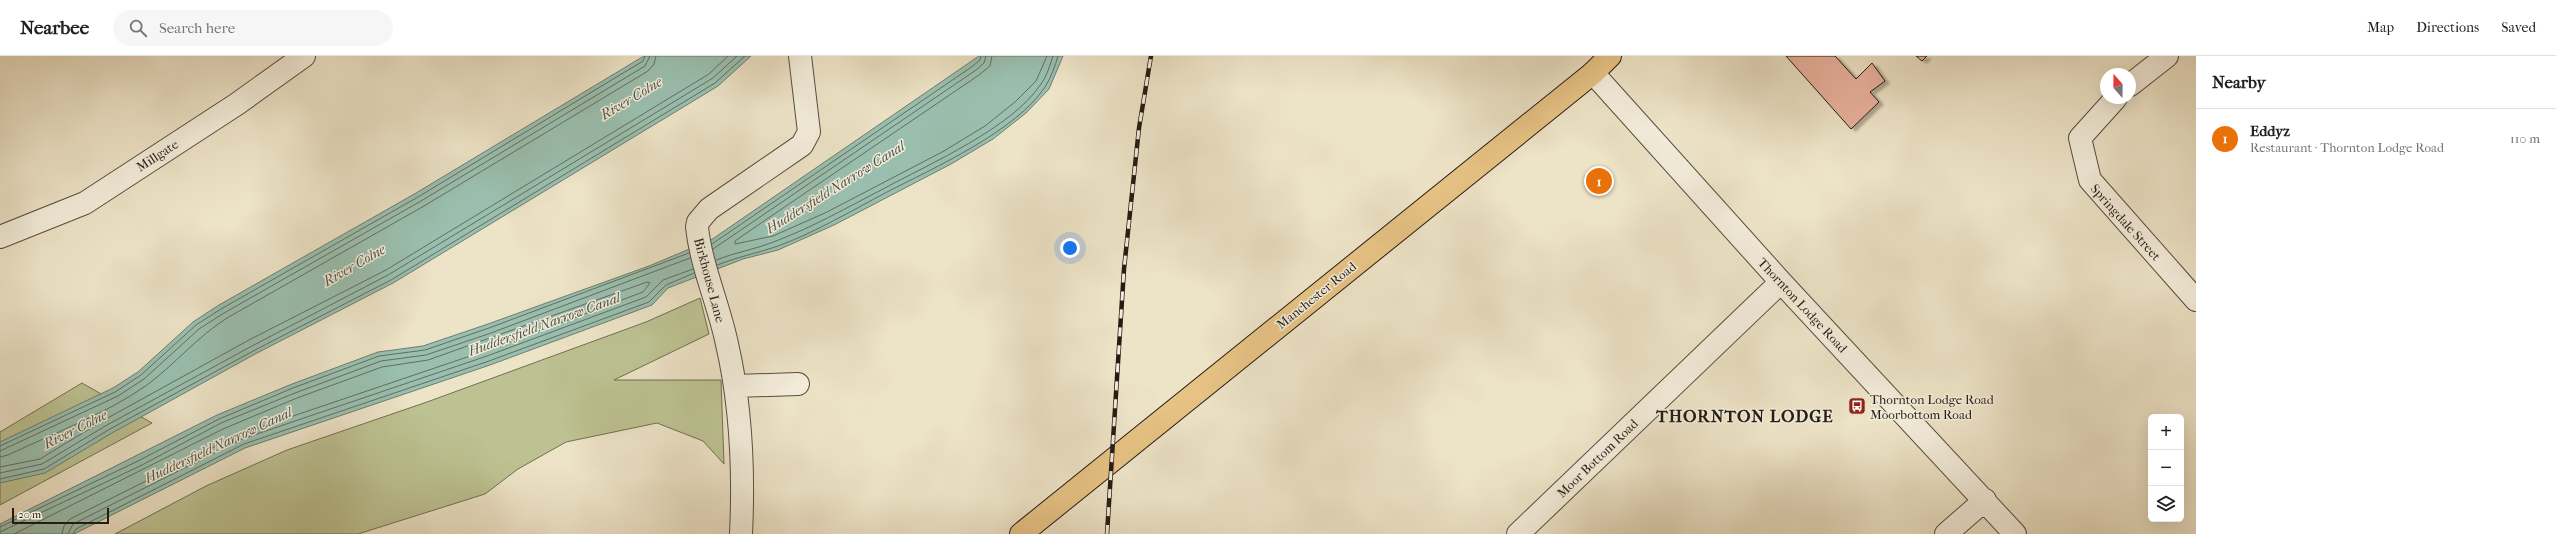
<!DOCTYPE html>
<meta charset="utf-8">
<style>
:root{--surface:#fff;--page:#f6f6f6;--text:#202124;--muted:#757577;--line:#e0e0e0;--accent:#ea580c}
body{margin:0;font-family:"IM FELL French Canon",serif;background:var(--page);color:var(--text)}
.controls{position:absolute;right:12px;bottom:12px;display:grid;overflow:hidden;border-radius:6px;box-shadow:0 4px 16px #0002}
.controls button{width:36px;height:36px;display:grid;place-items:center;padding:0;border:0;border-bottom:1px solid var(--line);background:var(--surface);color:var(--text);font:20px sans-serif}
.compass{position:absolute;left:2100px;top:12px;width:36px;height:36px;border-radius:50%;background:var(--surface);box-shadow:0 4px 16px #0002;rotate:340deg}
.scale{position:absolute;left:12px;bottom:10px;width:97px;box-sizing:border-box;padding-left:4px;border:2px solid #251c14;border-top:0;font-size:11px;line-height:14px;white-space:nowrap;color:#251c14;-webkit-text-stroke:3px #f3eddb;paint-order:stroke}
.you{position:absolute;left:1070px;top:192px;width:14px;height:14px;margin:-10px;border:3px solid #fff;border-radius:50%;background:#1a73e8;box-shadow:0 0 0 6px #1a73e833}
.badge{display:grid;place-items:center;width:26px;height:26px;border-radius:50%;background:var(--accent);color:#fff;font-size:13px;font-weight:700}
.pin{position:absolute;translate:-50% -50%;border:2px solid #fff;box-shadow:0 1px 4px #0006}
.list{margin:0;padding:0;list-style:none}
h2{display:flex;justify-content:space-between;align-items:center;height:52px;margin:0;padding:0 16px;font-size:17px}
h2 small{font-size:13px;font-weight:400;color:var(--muted)}
.list li{display:grid;grid-template-columns:26px 1fr auto;gap:12px;align-items:center;box-sizing:border-box;height:60px;padding:0 16px;border-top:1px solid var(--line)}
.list b{display:block;font-size:15px;white-space:nowrap}
.list p{margin:0;font-size:13px;white-space:nowrap;color:var(--muted)}
.list em{font-size:13px;font-style:normal;color:var(--muted)}
.icon{flex:none;width:22px;height:22px;fill:none;stroke:currentColor;stroke-width:2;stroke-linecap:round;stroke-linejoin:round}
.map{position:relative;flex:none;width:2196px;height:478px;overflow:hidden}
header{display:flex;align-items:center;gap:24px;box-sizing:border-box;height:56px;padding:0 20px;background:var(--surface);border-bottom:1px solid var(--line)}
header strong{font-size:19px}
nav{display:flex;gap:22px;margin-inline-start:auto;font-size:14px}
.search{width:280px;height:36px;background:var(--page);display:flex;align-items:center;gap:10px;box-sizing:border-box;padding:0 14px;border-radius:22px;color:var(--muted);font-size:15px}
main{display:flex}
aside{flex:1;background:var(--surface)}
.map>svg:first-child{display:block}
.green{fill:#bdc292;stroke:#716f53}
.water{fill:#9abfaf;stroke:#6b7e71}
.lines{fill:none;stroke-linecap:round;stroke-linejoin:round}
.shore{stroke:#606e62;stroke-width:1}
.building{fill:#e9b19e;stroke:#251c14;filter:url(#shadow)}
.minor-casing{stroke:#574e41;stroke-width:24}
.major-casing{stroke:#251c14;stroke-width:24}
.minor{stroke:#f3eddb;stroke-width:22}
.major{stroke:#e6c284;stroke-width:22}
.rail-casing{stroke:#251c14;stroke-width:4.5}
.rail{stroke:#f3eddb;stroke-width:3;stroke-dasharray:9;stroke-linecap:butt}
.labels{text-anchor:middle;stroke-width:3;stroke-linejoin:round;paint-order:stroke}
.street-label{font-size:13px;fill:#251c14;stroke:#f3eddb}
.poi-label{font-size:13px;fill:#251c14;stroke:#f3eddb;text-anchor:start}
.water-label{font-size:14px;font-style:italic;fill:#4e554a;stroke:#f3eddb}
.district-label{font-size:17px;font-weight:bold;letter-spacing:1px;fill:#251c14;stroke:#f3eddb}
</style>
<header>
<strong>Nearbee</strong>
<div class="search"><svg class="icon" aria-label="search" viewBox="0 0 24 24"><circle cx="10" cy="10" r="6"/><path d="M15 15l6 6"/></svg>Search here</div>
<nav><a>Map</a><a>Directions</a><a>Saved</a></nav>
</header>
<main>
<div class="map">
<svg width="2196" height="478" viewBox="0 0 2196 478">
<defs>
<filter id="shadow"><feDropShadow dx="4.5" dy="2.5" stdDeviation="1" flood-color="#0004"/></filter>
</defs>
<rect width="100%" height="100%" fill="#ede3c7"/>
<filter id="stains"><feTurbulence type="fractalNoise" baseFrequency=".005" numOctaves="4"/><feColorMatrix values="0 0 0 0 .2 0 0 0 0 .09 0 0 0 0 .02 0 0 0 .5 -.17"/></filter>
<radialGradient id="worn" r=".72"><stop offset=".6" stop-color="#630" stop-opacity="0"/><stop offset="1" stop-color="#630" stop-opacity=".3"/></radialGradient>
<path class="green" d="M700 242 709 278 614 324H721L724 408 703 385 657 367 566 386 518 413 485 438 358 478H115L206 430 287 394 427 346 646 266Z
M82 327 152 367 0 449V376Z"/>
<path class="water" d="M644 0H751L718 30 393 227 257 297 112 377 45 417 0 427V386L113 332 138 316 193 266 219 249 416 137Z
M979 0H1063L1049 33 1026 57 993 83 951 108 834 169 778 194 743 203 668 232 652 249 490 309 245 392 74 478H0V468L217 359 292 328 378 296 423 290 488 268 649 210 711 184Z"/>
<g class="lines">
<path class="shore" d="M992 0 990 10 979 19 761 167 735 185V188L773 180 827 156 944 95 985 70 1015 46 1036 25 1047 0
M712 188 973 10 980 4 981 0
M713 193 976 14 984 7 986 0
M716 204C736 196 757 193 776 185 813 171 848 151 883 133 929 108 1012 72 1041 28 1047 20 1050 9 1053 0
M717 209C737 201 758 197 778 190 816 176 851 155 887 136 934 112 1016 75 1045 31 1051 22 1055 10 1058 0
M0 390 115 336 141 319 196 269 221 253 418 141 643 5 645 0
M0 395 118 340 144 323 199 273 224 257 421 145 645 10 650 0
M0 401 8 399C52 378 108 357 147 329 175 308 196 282 227 262L424 150 648 15 654 8 656 0
M0 411 40 403 104 364 249 284 386 214 709 18 728 0
M0 417 42 408 107 369 252 290 388 219 713 22 737 0
M0 423 44 413 110 373 255 294 391 224 715 27 745 0
M0 471 138 405 219 363 293 332 379 300 425 294 489 272 689 197
M0 476 140 410 221 367 295 337 381 305 426 299 491 277 690 202
M14 478 223 373 297 342 382 311 428 304 647 226 650 227 643 236 485 295 240 378 70 463 64 470 62 478
M68 478 73 468 242 383 487 300 646 241 663 224 693 213
M73 478 76 473 244 388 489 305 649 246 666 229 694 217"/>
</g>
<path class="building" d="M1786 0H1835L1856 23 1872 7 1885 25 1870 36 1879 46 1851 73Z
M1916 0H1927L1922 5Z"/>
<g class="lines">
<defs>
<path id="minor" d="M1593 17 1781 226 2015 478
M2130 29 2167 0
M2116 42 2080 82 2090 124 2196 244
M0 181 85 147 237 48 304 0
M736 330 798 328
M741 478C744 415 741 349 727 288 719 249 701 210 697 171L698 166 709 153 802 89 809 76 800 0
M1518 478 1781 226
M1946 478 1985 444"/>
<path id="major" d="M1021 478 1593 17 1610 0"/>
</defs>
<use href="#minor" class="minor-casing"/>
<use href="#major" class="major-casing"/>
<use href="#minor" class="minor"/>
<use href="#major" class="major"/>
<defs>
<path id="rail" d="M1107 478 1124 213 1139 72 1151 0"/>
</defs>
<use href="#rail" class="rail-casing"/>
<use href="#rail" class="rail"/>
</g>
<defs>
<symbol id="bus-square" viewBox="-11 -11 22 22"><rect x="-9" y="-9" width="18" height="18" rx="4" fill="#8f2418" stroke="#f3eddb"/><path d="M-5-6H5V4H4V6H2V4H-2V6H-4V4H-5ZM-3.5-4V0h7V-4ZM-3.5 1.2v1.5H-2V1.2ZM2 1.2v1.5H3.5V1.2Z" fill="#fff"/></symbol>
</defs>
<g fill-rule="evenodd">
<use href="#bus-square" x="1847" y="340" width="20" height="20"/>
</g>
<g class="labels">
<g class="street-label">
<text transform="translate(157 99) rotate(-33)" y="5">Millgate</text>
<text transform="translate(2126 166) rotate(48)" y="5">Springdale Street</text>
<text transform="translate(710 224) rotate(75)" y="5">Birkhouse Lane</text>
<text transform="translate(1316 239) rotate(-39)" y="5">Manchester Road</text>
<text transform="translate(1803 249) rotate(47)" y="5">Thornton Lodge Road</text>
<text transform="translate(1597 402) rotate(-44)" y="5">Moor Bottom Road</text>
</g>
<g class="poi-label">
<text x="1870" y="348">Thornton Lodge Road<tspan x="1870" dy="15">Moorbottom Road</tspan></text>
</g>
<g class="water-label">
<text transform="translate(631 42) rotate(-31)" y="5">River Colne</text>
<text transform="translate(835 131) rotate(-32)" y="5">Huddersfield Narrow Canal</text>
<text transform="translate(354 209) rotate(-30)" y="5">River Colne</text>
<text transform="translate(544 268) rotate(-20)" y="5">Huddersfield Narrow Canal</text>
<text transform="translate(75 373) rotate(-27)" y="5">River Colne</text>
<text transform="translate(218 389) rotate(-25)" y="5">Huddersfield Narrow Canal</text>
</g>
<g class="district-label">
<text x="1745" y="366">THORNTON LODGE</text>
</g>
</g>
<rect width="100%" height="100%" filter="url(#stains)"/>
<rect width="100%" height="100%" fill="url(#worn)"/>
</svg>
<div class="controls">
<button>+</button>
<button>−</button>
<button><svg class="icon" aria-label="layers" viewBox="0 0 24 24"><path d="M12 4l9 5-9 5-9-5zM3 14l9 5 9-5"/></svg></button>
</div>
<svg class="compass" viewBox="-18 -18 36 36"><path d="M0-13l5 13h-10z" fill="#e53935"/><path d="M0 13l5-13h-10z" fill="#757577"/></svg>
<div class="scale">20 m</div>
<div class="you"></div>
<div class="pin badge" style="left:1599px;top:125px;background:#e8710a">1</div>
</div>
<aside>
<h2>Nearby<small></small></h2>
<ul class="list">
<li><span class="badge" style="background:#e8710a">1</span><div><b>Eddyz</b><p>Restaurant · Thornton Lodge Road</p></div><em>110 m</em></li>
</ul>
</aside>
</main>
